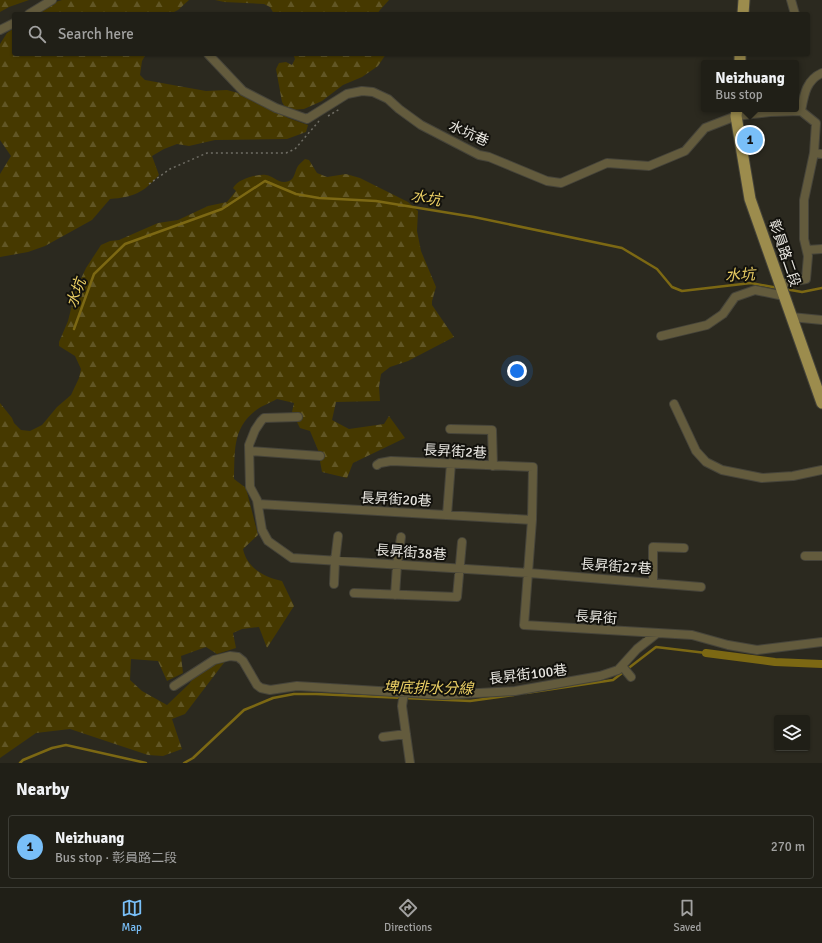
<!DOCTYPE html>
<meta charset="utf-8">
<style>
:root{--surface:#201f17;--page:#282720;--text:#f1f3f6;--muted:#a2a2a1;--line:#3d3d36;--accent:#79bff8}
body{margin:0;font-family:Signika,"Noto Sans TC",sans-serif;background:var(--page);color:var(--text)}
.controls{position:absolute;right:12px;bottom:12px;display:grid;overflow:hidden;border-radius:4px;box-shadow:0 1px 3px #0004}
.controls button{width:36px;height:36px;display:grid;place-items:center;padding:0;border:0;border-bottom:1px solid var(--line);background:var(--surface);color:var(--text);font:20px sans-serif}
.you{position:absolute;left:517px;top:371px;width:14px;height:14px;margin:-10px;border:3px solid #fff;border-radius:50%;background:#1a73e8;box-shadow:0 0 0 6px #1a73e833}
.badge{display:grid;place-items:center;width:26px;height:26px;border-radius:50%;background:var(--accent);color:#111;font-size:13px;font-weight:700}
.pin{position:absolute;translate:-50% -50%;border:2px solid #fff;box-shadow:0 1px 4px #0006}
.popup{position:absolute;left:701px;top:60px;width:98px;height:52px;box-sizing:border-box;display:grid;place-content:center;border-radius:4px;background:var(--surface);filter:drop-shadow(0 1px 3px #0005);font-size:13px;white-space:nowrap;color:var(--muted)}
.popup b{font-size:15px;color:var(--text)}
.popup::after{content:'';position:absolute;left:50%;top:100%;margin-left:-8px;border:8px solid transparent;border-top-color:var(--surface)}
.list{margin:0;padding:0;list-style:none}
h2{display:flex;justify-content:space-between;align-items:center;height:52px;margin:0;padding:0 16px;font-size:17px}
h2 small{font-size:13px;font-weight:400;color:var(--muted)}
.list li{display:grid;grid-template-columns:26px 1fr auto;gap:12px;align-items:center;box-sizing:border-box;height:64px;margin:0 8px 8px;padding:0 8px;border:1px solid var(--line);border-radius:4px}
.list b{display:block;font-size:15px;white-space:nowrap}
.list p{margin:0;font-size:13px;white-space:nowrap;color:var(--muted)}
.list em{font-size:13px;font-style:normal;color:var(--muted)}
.icon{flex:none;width:22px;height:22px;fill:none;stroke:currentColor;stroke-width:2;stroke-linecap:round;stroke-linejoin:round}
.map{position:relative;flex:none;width:822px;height:763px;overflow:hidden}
.search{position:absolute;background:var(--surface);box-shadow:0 1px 3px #0004;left:12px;right:12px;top:12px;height:44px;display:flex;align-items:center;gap:10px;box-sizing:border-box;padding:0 14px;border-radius:4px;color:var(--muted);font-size:15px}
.sheet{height:124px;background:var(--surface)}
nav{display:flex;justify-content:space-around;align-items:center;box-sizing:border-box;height:56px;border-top:1px solid var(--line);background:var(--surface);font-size:11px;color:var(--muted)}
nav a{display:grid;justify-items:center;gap:2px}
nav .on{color:var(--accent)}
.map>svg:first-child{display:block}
.forest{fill:url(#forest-firs)}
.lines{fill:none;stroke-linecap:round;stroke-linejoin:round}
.stream{stroke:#7c6813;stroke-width:2.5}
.canal{stroke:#7c6813;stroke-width:8}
.minor-casing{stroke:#46443a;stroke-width:10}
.major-casing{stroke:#46443a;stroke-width:13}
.path{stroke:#706e65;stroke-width:1.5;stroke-dasharray:2 3;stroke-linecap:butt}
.minor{stroke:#635b3d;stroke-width:8}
.major{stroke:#9c8c4d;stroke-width:11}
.labels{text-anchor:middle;stroke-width:4;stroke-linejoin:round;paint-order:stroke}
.street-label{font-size:14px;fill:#e9e7e1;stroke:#13120d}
.water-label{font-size:15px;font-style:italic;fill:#ebcf64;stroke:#13120d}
</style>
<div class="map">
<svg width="822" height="763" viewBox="0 0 822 763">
<defs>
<pattern id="forest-firs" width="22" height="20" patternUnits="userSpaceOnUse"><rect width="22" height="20" fill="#463900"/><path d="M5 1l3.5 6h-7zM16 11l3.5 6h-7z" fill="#615625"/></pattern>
</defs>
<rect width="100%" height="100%" fill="#2b291f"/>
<path class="forest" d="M0 0H29L9 7 0 12Z
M62 0H189L178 10 170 14H32L43 6Z
M215 0H389L380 10 377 14H274L270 7 264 4 224 2Z
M14 28V54H146L142 61 140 75 145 80 206 91 227 90 253 97 266 102 288 118 308 125 306 132 287 139 215 140 189 146 177 144 164 149 152 156 159 175C143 193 134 197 110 199L92 220 45 246 28 252 0 257V174L11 156 0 140V44L7 33Z
M293 54H386L378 66 362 77 343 85 322 101 304 109 291 110 285 107 282 102 276 69 279 63 286 62 292 65 295 59Z
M305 159 309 160 317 173 327 177 346 174 360 178 408 202 418 211 417 231 421 251 436 287 432 301V305L454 337 408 361 390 367 381 374 379 387 380 401 336 402 332 420 349 429 384 424 389 416 405 438 353 463 347 478 322 472 318 450 310 431 300 428 292 412 294 403 277 399C270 403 261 406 255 411 232 429 235 453 234 479L246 488 258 535 243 549C247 568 264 577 282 581L294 606 267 648 259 627 242 629 233 633 236 648 217 654 206 647 181 656 183 673 167 681 158 661 131 659 130 680 142 691 167 705 189 684 200 669 226 660 185 714 172 719 182 749 163 756 148 755 70 729 36 733 0 758V403L12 418 14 423 21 430 30 431 42 425 57 407 71 395 79 378 81 369 75 356 59 346V342L68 321 76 289 86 268 101 245 110 241 119 240 158 223 178 220 208 206 227 202 236 191 233 188C238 179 256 174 266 175 274 176 279 185 289 181 295 179 295 170 298 166 300 163 303 161 305 159Z"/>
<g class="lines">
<path class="stream" d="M785 289 802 292 822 288
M74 329 94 274 125 244 222 209 265 181 296 194 319 198 376 201 474 217 622 248 657 269 672 287 682 291 751 283 778 288
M526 693 613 680 656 647 706 653
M20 763 23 760 52 748 66 745 146 763
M184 763 193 758 244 710 273 698 294 694H316L470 701 514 695"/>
<path class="canal" d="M706 653 775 662 822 664"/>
<defs>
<path id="minor" d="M791 0 795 14
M29 14 52 0
M0 30 14 23
M208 54 243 91 276 108 307 119 347 94 362 91 373 92 388 99 399 109 421 125 479 155 489 157 547 181 561 183 607 163 649 166 685 151 705 128 736 116 770 112 801 111
M801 111C804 95 806 80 822 73
M814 153 822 154
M807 250 822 249
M780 284 806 279 808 256 804 239V200L814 153 816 123 801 111
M791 317 822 320
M661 336 707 325 723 314 735 297 755 290 784 296
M674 404 696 451 706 462 722 470 762 478 793 476 822 470
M298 417 264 418 261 421 255 430 249 445 250 487 257 500 262 530 268 541 292 558 529 573 701 587
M450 429 492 430 493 466
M250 451 320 456
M377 465 380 463 391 461 533 467 532 520 524 625 692 635 728 645 757 650 822 642
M258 504 532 520
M447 515 451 463
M805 556H822
M653 582V547L684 548
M334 584 335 561 338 536
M354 593 457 597 462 542
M395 595 397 565 401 537
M622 666 631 677
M174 686 214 660 230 656 238 657 243 661 257 685 261 688 270 690 297 686 444 695 515 691 600 676 618 670 637 649 656 634
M404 693 402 706 410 763
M383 737 406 734"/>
<path id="major" d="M743 14 744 0
M740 63V54
M737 109 736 116 750 199 822 403"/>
</defs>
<use href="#minor" class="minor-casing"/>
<use href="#major" class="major-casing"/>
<path class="path" d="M328 116 340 109
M149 184 170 169 207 153H286L295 149 319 121"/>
<use href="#minor" class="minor"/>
<use href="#major" class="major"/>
</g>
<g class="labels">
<g class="street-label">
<text transform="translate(469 133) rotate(24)" y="5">水坑巷</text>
<text transform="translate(785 253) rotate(71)" y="5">彰員路二段</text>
<text transform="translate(455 451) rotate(3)" y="5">長昇街2巷</text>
<text transform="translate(396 499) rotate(3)" y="5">長昇街20巷</text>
<text transform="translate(411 552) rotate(4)" y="5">長昇街38巷</text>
<text transform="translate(616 566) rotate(4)" y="5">長昇街27巷</text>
<text transform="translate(596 617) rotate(4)" y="5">長昇街</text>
<text transform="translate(528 674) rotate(-7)" y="5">長昇街100巷</text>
</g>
<g class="water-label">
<text transform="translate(426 198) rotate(10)" y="5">水坑</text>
<text transform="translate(740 275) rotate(-3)" y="5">水坑</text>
<text transform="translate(76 293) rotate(-71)" y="5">水坑</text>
<text transform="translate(428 688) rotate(1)" y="5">埤底排水分線</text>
</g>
</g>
</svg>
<div class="controls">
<button><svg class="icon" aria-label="layers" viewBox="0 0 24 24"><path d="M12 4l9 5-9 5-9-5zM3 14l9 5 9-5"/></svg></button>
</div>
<div class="you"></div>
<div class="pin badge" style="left:750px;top:140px">1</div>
<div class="popup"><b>Neizhuang</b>Bus stop</div>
<div class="search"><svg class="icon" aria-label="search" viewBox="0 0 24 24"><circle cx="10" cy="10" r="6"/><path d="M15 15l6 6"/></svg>Search here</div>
</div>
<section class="sheet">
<h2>Nearby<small></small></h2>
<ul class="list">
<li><span class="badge">1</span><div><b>Neizhuang</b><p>Bus stop · 彰員路二段</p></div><em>270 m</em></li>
</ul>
</section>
<nav>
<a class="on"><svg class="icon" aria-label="map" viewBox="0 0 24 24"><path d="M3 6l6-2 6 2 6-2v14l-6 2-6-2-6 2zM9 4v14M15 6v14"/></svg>Map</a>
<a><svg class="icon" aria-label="directions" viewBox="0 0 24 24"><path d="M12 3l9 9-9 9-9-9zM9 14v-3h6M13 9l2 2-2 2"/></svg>Directions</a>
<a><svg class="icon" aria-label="saved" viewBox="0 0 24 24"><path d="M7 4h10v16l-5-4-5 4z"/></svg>Saved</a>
</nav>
